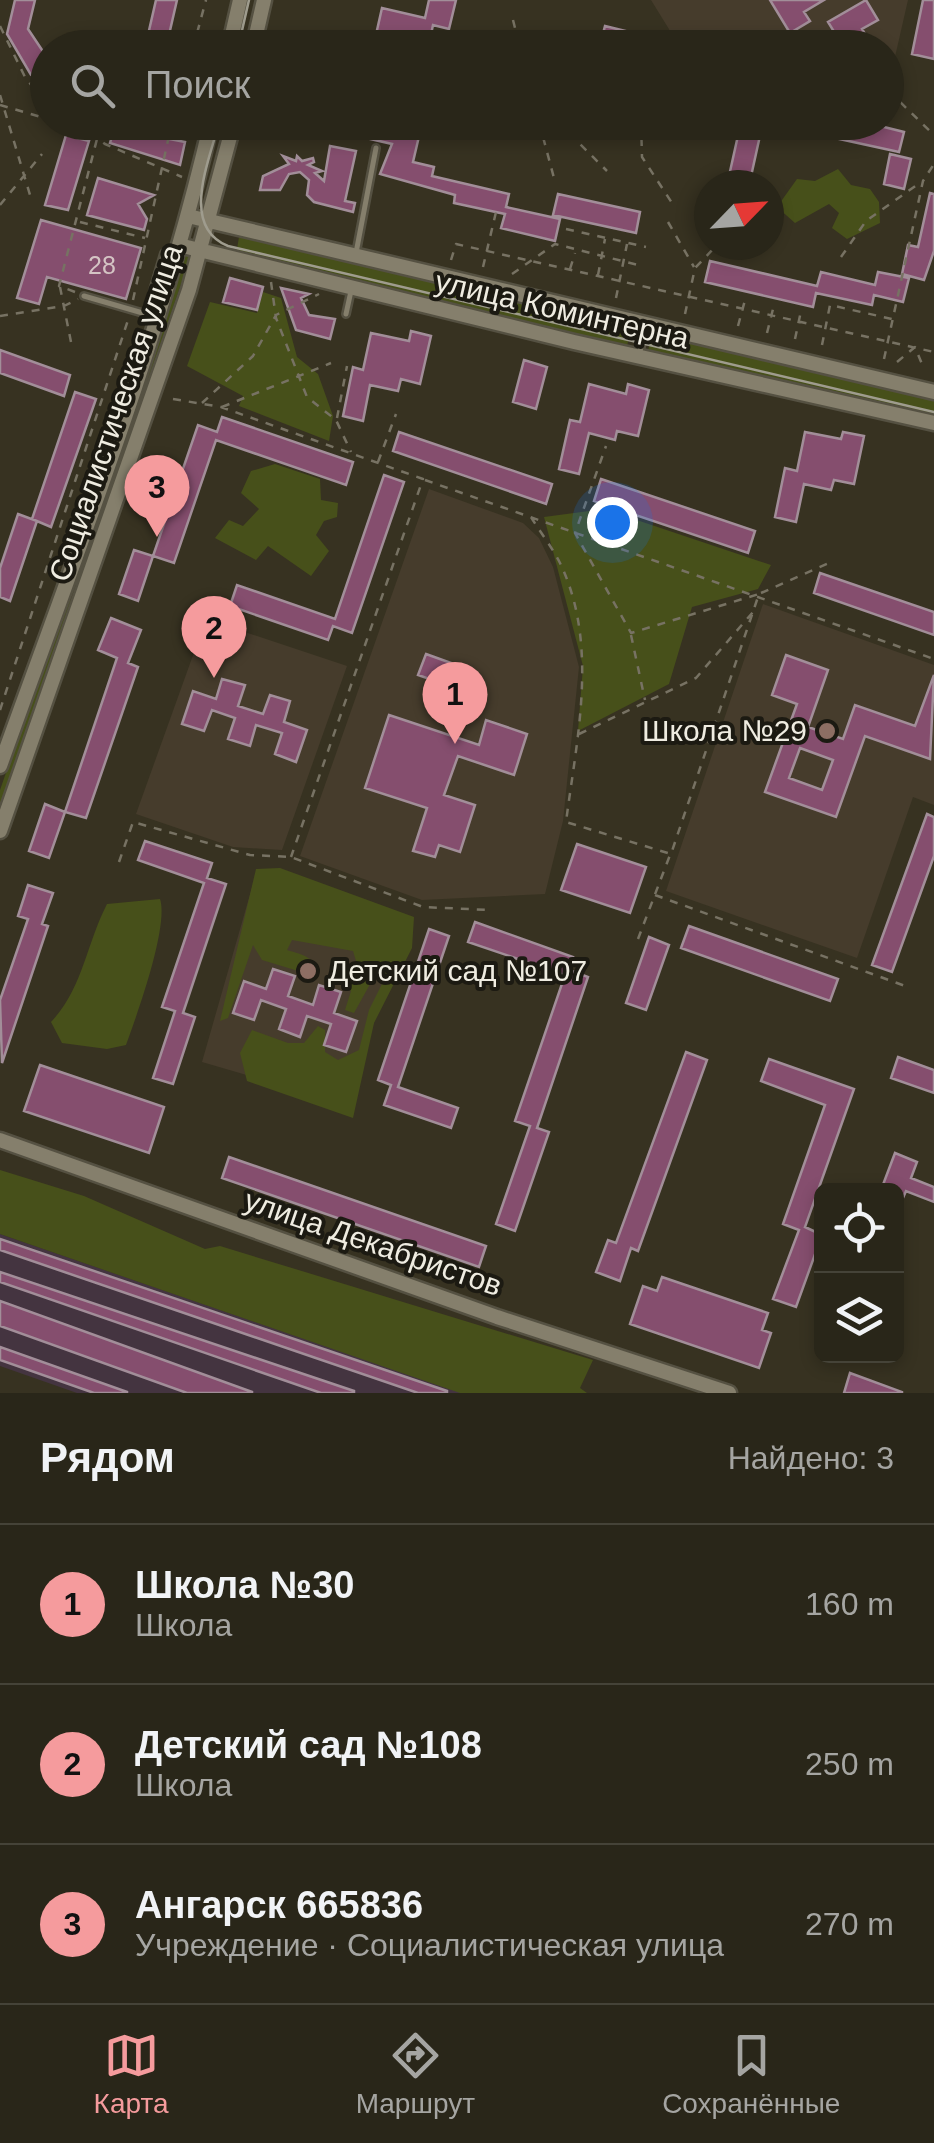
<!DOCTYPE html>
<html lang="ru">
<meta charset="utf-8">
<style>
:root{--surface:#292619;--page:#312e22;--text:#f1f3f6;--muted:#a5a5a2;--line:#454338;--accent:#f59b9d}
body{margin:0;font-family:Helvetica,sans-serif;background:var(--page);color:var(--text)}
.controls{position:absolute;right:30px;bottom:30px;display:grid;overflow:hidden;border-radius:15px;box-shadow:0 5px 15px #0003}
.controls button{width:90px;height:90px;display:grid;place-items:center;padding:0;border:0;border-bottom:2px solid var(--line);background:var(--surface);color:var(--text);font:50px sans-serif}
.compass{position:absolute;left:694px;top:170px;width:90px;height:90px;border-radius:50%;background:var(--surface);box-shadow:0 5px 15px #0003;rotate:65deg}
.you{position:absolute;left:612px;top:522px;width:35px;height:35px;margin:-25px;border:8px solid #fff;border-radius:50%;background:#1a73e8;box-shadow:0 0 0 15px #1a73e833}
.badge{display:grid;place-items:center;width:65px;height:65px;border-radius:50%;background:var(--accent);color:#111;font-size:32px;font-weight:700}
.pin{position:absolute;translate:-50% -82px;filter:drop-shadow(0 2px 5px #0008)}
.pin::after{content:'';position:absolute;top:52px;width:35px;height:30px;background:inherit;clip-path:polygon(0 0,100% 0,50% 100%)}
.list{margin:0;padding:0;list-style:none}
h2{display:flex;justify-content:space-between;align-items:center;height:130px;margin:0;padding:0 40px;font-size:42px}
h2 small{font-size:32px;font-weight:400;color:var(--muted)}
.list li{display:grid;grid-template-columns:65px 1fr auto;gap:30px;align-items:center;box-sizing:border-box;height:160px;padding:0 40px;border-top:2px solid var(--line)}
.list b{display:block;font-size:38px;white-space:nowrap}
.list p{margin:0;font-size:32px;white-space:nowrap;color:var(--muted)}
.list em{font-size:32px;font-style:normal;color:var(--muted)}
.icon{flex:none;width:55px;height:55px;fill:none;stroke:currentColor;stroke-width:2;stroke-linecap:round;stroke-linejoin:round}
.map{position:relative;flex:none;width:934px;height:1393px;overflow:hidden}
.search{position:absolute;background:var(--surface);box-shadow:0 5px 15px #0003;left:30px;right:30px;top:30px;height:110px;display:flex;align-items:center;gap:25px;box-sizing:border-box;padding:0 35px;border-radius:55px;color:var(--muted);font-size:38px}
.sheet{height:610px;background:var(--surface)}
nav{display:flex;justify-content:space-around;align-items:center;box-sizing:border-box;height:140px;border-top:2px solid var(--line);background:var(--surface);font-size:28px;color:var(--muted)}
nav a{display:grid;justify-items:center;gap:5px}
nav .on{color:var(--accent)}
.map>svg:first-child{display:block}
.industrial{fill:#443440}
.education{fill:#463c2c}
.green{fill:#47501a}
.building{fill:#854e6e;stroke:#a28e99;stroke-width:2.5;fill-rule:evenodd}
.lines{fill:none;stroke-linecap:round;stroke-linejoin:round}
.service-casing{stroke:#555142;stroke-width:10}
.tertiary-casing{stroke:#555142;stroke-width:19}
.path{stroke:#777263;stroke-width:2.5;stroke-dasharray:8 8;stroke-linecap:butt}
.service{stroke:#857f6c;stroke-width:5}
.tertiary{stroke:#857f6c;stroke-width:14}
.tram{stroke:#9f9c8e;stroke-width:2.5}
.education-dot{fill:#8d6e63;stroke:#1c1a12;stroke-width:4}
.labels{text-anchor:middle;stroke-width:8;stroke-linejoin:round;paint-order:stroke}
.number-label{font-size:25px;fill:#d4c4c4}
.street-label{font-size:30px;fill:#efece1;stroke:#1c1a12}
.poi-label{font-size:30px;fill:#efece1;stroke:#1c1a12;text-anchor:end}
</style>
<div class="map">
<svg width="934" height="1393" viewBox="0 0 934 1393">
<rect width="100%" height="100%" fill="#373221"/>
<path class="industrial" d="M0 1234 331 1348 465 1393H77L0 1366Z"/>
<path class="education" d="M651 0H908L889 83 886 48 731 47 672 34Z
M429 489 523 523 539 538 553 567 579 667 563 821 545 894 422 900 300 856Z
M763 604 934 665V805L913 797 857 958 666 891Z
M206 619 347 666 282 850 233 847 136 814Z
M255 877 404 919 350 1105 202 1062Z"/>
<path class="green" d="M838 169 851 185 870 189 879 202 880 223 847 239 832 228 839 213 829 204 795 223 777 207 797 179 815 181Z
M239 237 631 329 627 346 236 255Z
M180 252 191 255 78 584 72 582Z
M263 292 281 298 297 357 318 374 333 416 329 441 239 406 243 396 187 366 210 302 257 313Z
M653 333 934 399V416L648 350Z
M275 464 320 479 321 500 338 503 337 517 324 521 316 535 329 551 311 576 268 546 256 560 215 538 229 520 243 526 259 509 241 493 251 471Z
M604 509 771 565 758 589 692 607 669 684 578 731 583 666 544 517Z
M66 599 72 601 0 809V790Z
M280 868 414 917 412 948 374 1023 353 1118 247 1081 240 1053 252 1030 288 1043H304L318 1026 325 1030V1052L338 1060 359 1050 369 1010 382 984 374 977 354 1013 345 1010 351 991 332 978 343 971 351 979 360 974 353 951 292 940 287 950C304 955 316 957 318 977L262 960 253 945 228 1018 220 1021 256 869Z
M160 899C169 926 137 1015 126 1045L107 1049 62 1043 51 1022C83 988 86 945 107 904Z
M0 1170 84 1196 205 1249 220 1246 593 1360 580 1388 587 1393H460L0 1234Z"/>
<path class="building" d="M15 0H35L28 29 48 59V79L31 75 7 34Z
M156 0H177L166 48H145Z
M429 0H456L449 29 433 25 428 48H373L382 8 425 18Z
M770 0H824L804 12 810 21 790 33Z
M866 0 878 20 862 29 873 48H844L828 22Z
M923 0H934V59L912 54Z
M605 26 658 39 656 48H575L578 36 601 41Z
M132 122H152L149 135 185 142 180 165 110 143 115 127 130 132Z
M356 122H411L409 130 420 132 413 162 434 167 432 176 509 194 506 207 560 219 555 241 501 228 505 214 454 203 455 195 380 174 392 144 353 135Z
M741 122H763L750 181 729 176Z
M824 122H864L904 132 899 152 821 135Z
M66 135 89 141 68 210 45 205Z
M330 146 356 151 345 201 355 203 353 212 314 202 307 195 309 180 300 172 289 174 280 190H260L263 176 289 164 283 156 296 161 297 156 302 161 313 158 314 162 308 165 322 171 315 173 324 181Z
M890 154 911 159 904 189 884 184Z
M98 178 154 195 138 204 147 219 144 230 87 215Z
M930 193 934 194V251L924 280 902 274 908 245 918 247Z
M558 194 640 212 636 233 553 215Z
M41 220 141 248 126 299 47 277 39 304 17 298Z
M710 261 817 286 821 272 875 285 878 272 909 278 903 302 874 295 872 305 816 293 813 307 705 282Z
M230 278 263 287 257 310 223 302Z
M281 288 309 294 301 298 309 315 335 319 330 339 296 330Z
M411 331 431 336 420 384 401 379 398 391 370 385 363 421 343 416 353 367 363 370 371 333 409 341Z
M0 350 70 375 64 396 0 373Z
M524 360 547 367 536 409 513 402Z
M589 384 626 394 628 384 649 390 638 436 617 431 615 440 589 433 579 474 559 469 570 420 580 422Z
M75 392 96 399 51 527 32 519Z
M222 417 353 462 346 485 216 440 174 563 153 556 198 425 217 432Z
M399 432 552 484 546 504 393 451Z
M805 432 841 439 843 432 864 436 854 484 834 480 831 490 804 484 796 522 775 517 785 468 797 471Z
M384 475 404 482 352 633 333 626 328 640 230 606 237 585 335 619Z
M601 479 755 531 748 553 594 501Z
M18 514 37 521 10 601 0 597V568Z
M134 550 153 556 138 601 119 594Z
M820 573 934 612V635L814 593Z
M111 618 141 630 128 663 138 667 86 818 65 812 117 658 98 650Z
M426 654 465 668 458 689 418 675Z
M786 655 828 670 808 727 843 739 855 705 915 726 934 675 930 759 865 736 836 817 765 792 797 704 772 695ZM800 748 833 760 822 790 789 778Z
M222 679 245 685 238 706 263 714 270 695 290 701 284 722 307 730 296 762 275 754 282 733 256 725 250 746 228 739 235 718 212 710 204 731 182 724 193 691 216 699Z
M389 715 479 745 486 720 527 734 514 775 458 756 444 795 475 805 460 852 439 845 435 857 413 851 427 808 365 788Z
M45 804 65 812 49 858 29 851Z
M927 814 934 817V856L892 972 872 965Z
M145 841 212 863 207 878 226 884 183 1013 195 1017 173 1084 153 1078 175 1011 162 1007 204 883 138 860Z
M577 844 646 867 630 913 561 890Z
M28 885 53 893 42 924 48 926 2 1063 0 1000 28 919 18 916Z
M475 922 573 957 569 970 588 977 537 1128 549 1132 515 1231 496 1224 530 1126 515 1121 565 975 468 942Z
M689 926 838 979 830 1001 681 948Z
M429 929 449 936 398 1087 458 1108 451 1128 384 1105 391 1085 378 1080Z
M649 937 669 945 646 1010 626 1003Z
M273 969 295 976 288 996 313 1005 319 985 341 992 334 1013 357 1021 346 1052 324 1045 331 1024 307 1016 300 1037 279 1029 286 1009 261 1000 254 1020 233 1013 244 981 266 989Z
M686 1052 707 1060 638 1251 631 1248 620 1281 596 1272 608 1240 616 1243Z
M898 1057 934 1070V1093L891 1078Z
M769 1059 854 1089 805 1227 822 1235 796 1307 773 1299 799 1230 783 1224 825 1105 761 1081Z
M40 1065 164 1107 149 1153 24 1111Z
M895 1153 917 1162 911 1178 934 1187V1202L906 1191 896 1214V1190H881Z
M229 1157 486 1246 479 1267 222 1178Z
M0 1239 447 1391V1393H418L0 1250Z
M0 1272 354 1391V1393H321L0 1282Z
M662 1277 768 1313 762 1330 771 1333 759 1368 630 1324 643 1286 657 1291Z
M0 1301 252 1392V1393H187L0 1326Z
M0 1347 127 1392V1393H94L0 1360Z
M850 1373 902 1392V1393H844Z"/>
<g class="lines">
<defs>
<path id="service" d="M356 253 376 148
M84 296 153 316
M160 301 153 290 164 253 175 248
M346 314 351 291
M639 356 645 328
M228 625V620"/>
<path id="tertiary" d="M229 48 240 0
M253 48 264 0
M188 216 934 392
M179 245 574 342 934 423
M0 766C76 554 160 342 211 122
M0 831 189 290 234 122
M0 1140 497 1317 729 1393"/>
</defs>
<use href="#service" class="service-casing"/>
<use href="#tertiary" class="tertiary-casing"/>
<path class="path" d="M513 20 520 48
M0 26 25 77 44 101
M670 39 700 48
M193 48 206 0
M0 95 30 195
M886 96 897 99 934 135
M0 105 48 119
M61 122 84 128 105 144 182 177
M539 122 554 178
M558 122 607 171
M641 122 642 157 672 203
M0 205 42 154
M80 222 145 238
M668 222 694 267
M566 229 646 247
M841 257 866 221 921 182
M451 260 456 244 934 352
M483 267 496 212
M570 269 575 253
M512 274 555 244 642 266
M598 275 605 239
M271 282 276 318 307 397 336 420 351 452
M60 287 72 347
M75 292 59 286 97 139
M616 298 627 244
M133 300 172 122
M685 314 695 268 717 245
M0 316 64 306 78 299
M738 326 745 300
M767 333 774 305
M795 339 801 311
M822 345 830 305 892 319
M884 359 923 181 934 164
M897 362 915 347 924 369
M173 399 221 407 423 479 291 857
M202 403 253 356 276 315 319 294
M222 407 331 363
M337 418 347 366
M378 462 396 414
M425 480 934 659
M531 517C540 532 552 547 560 563 599 644 577 737 566 822L671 854 759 594 631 633 575 533 606 446
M761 593 829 563
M631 635 645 700
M0 710 129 317
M579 734 696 678 753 612
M119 862 133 822 250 855 291 857 423 907 489 910
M655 895 908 987
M638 939 670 855"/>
<use href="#service" class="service"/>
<use href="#tertiary" class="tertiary"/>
<path class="tram" d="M238 48 249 0
M219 122C210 160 179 226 228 246L934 412"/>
</g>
<g class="education-dot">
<circle cx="827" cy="731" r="10"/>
<circle cx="308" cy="971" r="10"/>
</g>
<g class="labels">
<g class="number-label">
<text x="102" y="274">28</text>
</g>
<g class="street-label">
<text transform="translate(562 310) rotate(13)" y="10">улица Коминтерна</text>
<text transform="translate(116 413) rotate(-71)" y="10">Социалистическая улица</text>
<text transform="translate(373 1243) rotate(19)" y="10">улица Декабристов</text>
</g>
<g class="poi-label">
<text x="807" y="741">Школа №29</text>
<text x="328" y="981" text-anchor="start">Детский сад №107</text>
</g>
</g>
</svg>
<div class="controls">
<button><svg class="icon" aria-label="locate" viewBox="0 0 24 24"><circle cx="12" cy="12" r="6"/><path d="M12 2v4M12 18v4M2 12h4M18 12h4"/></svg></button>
<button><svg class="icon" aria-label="layers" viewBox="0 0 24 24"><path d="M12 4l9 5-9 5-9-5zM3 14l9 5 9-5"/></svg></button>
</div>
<svg class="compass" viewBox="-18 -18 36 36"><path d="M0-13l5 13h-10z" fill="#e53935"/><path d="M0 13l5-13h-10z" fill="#a5a5a2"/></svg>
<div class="you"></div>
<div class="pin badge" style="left:455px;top:744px">1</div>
<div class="pin badge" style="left:214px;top:678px">2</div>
<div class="pin badge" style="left:157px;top:537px">3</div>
<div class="search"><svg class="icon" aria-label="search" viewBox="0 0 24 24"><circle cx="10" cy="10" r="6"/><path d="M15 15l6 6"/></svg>Поиск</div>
</div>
<section class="sheet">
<h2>Рядом<small>Найдено: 3</small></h2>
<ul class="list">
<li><span class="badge">1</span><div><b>Школа №30</b><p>Школа</p></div><em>160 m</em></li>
<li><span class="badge">2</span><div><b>Детский сад №108</b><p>Школа</p></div><em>250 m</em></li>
<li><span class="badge">3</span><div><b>Ангарск 665836</b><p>Учреждение · Социалистическая улица</p></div><em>270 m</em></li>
</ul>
</section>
<nav>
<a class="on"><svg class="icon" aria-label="map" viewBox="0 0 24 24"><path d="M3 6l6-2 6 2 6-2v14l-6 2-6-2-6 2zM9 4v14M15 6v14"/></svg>Карта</a>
<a><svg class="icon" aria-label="directions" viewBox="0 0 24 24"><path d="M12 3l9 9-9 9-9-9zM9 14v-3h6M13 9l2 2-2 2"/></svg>Маршрут</a>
<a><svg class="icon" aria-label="saved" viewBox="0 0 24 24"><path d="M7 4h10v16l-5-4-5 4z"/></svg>Сохранённые</a>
</nav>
